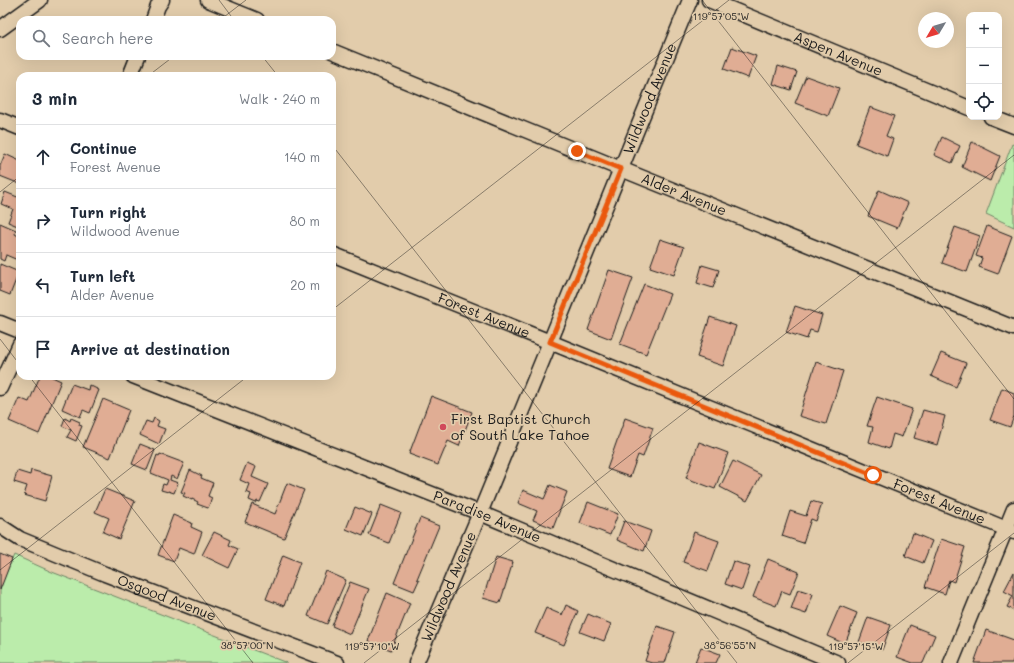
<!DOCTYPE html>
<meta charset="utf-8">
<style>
:root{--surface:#fff;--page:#f2f2f3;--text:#1f2937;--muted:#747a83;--line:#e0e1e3}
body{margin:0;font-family:Mali,sans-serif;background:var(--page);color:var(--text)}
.controls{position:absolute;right:12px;top:12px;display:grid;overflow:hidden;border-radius:8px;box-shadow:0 4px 16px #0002}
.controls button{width:36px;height:36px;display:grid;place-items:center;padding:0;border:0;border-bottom:1px solid var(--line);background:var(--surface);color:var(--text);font:20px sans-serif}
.compass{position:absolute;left:918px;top:12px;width:36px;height:36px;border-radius:50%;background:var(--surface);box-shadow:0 4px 16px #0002;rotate:232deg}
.stop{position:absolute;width:12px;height:12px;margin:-9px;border:3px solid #ea580c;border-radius:50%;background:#fff}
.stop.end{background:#ea580c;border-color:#fff;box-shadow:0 1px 4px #0008}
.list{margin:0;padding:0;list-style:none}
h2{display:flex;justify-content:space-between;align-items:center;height:52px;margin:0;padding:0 16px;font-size:17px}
h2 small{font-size:13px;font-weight:400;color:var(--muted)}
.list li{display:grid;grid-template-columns:26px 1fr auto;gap:12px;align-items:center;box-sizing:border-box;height:64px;padding:0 16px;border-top:1px solid var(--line)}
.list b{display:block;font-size:15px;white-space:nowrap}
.list p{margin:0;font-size:13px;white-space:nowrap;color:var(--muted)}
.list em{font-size:13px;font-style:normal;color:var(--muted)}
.icon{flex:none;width:22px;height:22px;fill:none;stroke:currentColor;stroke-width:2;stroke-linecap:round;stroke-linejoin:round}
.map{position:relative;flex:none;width:1014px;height:663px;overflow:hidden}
.search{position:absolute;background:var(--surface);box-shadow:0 4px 16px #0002;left:16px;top:16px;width:320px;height:44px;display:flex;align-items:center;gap:10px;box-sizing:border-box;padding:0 14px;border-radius:12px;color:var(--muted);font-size:15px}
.panel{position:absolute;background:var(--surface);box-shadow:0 4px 16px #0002;left:16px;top:72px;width:320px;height:308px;border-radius:12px}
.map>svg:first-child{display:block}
.green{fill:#bbecab;stroke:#6c8464}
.building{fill:#e0ad94;stroke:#1c1c1c}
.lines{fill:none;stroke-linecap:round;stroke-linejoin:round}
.street-casing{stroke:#1c1c1c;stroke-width:17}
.street{stroke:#e2ccab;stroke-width:14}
.route{stroke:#ea580c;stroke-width:5}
.ticks{fill:none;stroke:#1c1c1c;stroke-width:1;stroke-opacity:0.45}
.poi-dot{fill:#d1495b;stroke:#e2ccab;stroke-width:1.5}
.labels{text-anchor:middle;stroke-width:3.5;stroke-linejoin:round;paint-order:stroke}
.street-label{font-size:14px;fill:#1c1c1c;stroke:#e2ccab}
.poi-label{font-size:14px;fill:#1c1c1c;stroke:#e2ccab;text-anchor:start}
.ticks-label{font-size:10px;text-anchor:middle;fill:#1c1c1c;stroke:#e2ccab;stroke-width:3.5;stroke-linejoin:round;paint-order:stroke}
</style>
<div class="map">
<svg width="1014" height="663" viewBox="0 0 1014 663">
<rect width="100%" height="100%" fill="#e2ccab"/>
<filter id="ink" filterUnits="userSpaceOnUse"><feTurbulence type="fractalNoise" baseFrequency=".025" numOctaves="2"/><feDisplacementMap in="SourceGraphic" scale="8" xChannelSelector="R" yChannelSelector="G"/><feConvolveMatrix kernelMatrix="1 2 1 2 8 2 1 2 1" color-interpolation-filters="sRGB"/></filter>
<g filter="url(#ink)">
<path class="green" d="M1012 144 1014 145V227L986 214Z
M14 555 52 572 287 663H0V587Z"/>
<path class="building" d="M732 47 756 56 748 78 724 69Z
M778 66 797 72 791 90 773 84Z
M806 76 839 88 828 116 795 103Z
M870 107 894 116 886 136 893 139 887 156 856 144Z
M942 137 960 146 952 163 934 155Z
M972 142 1000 156 990 181 962 167Z
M5 154 20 161V184L0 176V166Z
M879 190 908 203 897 228 868 216Z
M5 192 20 198V227L8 222 13 209 1 204Z
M0 223 16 230 15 234 20 237V261L6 255 4 261 0 259Z
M987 226 1012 236 998 274 979 267 982 258 976 256Z
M955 227 980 236 967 272 942 263Z
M660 239 684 247 674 275 650 267Z
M0 264 19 272 10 295 0 291Z
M702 265 719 270 713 288 697 283Z
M609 270 633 278 611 339 588 330Z
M644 284 670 294 646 354 620 344Z
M795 306 822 315 817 332 810 330 807 339 786 332Z
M710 317 736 326 723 366 697 357Z
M941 353 966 363 956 387 931 376Z
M816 362 843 371 826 424 799 416Z
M40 376H50L61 381 39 434 9 421 19 398 29 402Z
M72 384 88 390 89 385 99 390 90 413 83 410 80 417 62 409Z
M1002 388 1014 393V416L1010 427 990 420Z
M431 396 472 412 459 446 448 441 438 465 409 454Z
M877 397 912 409 902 437 893 434 889 449 869 442 873 427 867 426Z
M103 399 129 410 110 458 83 447Z
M923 410 945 416 937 445 914 438Z
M65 418 70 421 71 418 80 422 79 425 82 426 76 441 67 437 71 430 62 426Z
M154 418 159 421 157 426 165 429 159 444 140 435 146 421 152 423Z
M625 418 653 428 643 457 638 455 630 477 607 469Z
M699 442 728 453 715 489 686 478Z
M140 444 155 450 147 470 132 464Z
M160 454 184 463 177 479 171 476 170 480 178 483 174 493 168 491V492L161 490 163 484 166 485 168 480 151 473 157 455 159 456Z
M733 461 761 475 747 501 720 487Z
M247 463 256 467 252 477 268 484 260 502 257 501 256 503 249 500 251 494 246 492 249 484 240 480Z
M31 470 52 476 45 501 24 495 27 486 14 482 17 471 30 475Z
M190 470 202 476 201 478 213 483 208 496 212 498 208 508 197 504 198 502 192 499V500L183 496 185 493 181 492Z
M287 483 304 490 284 538 245 522 252 504 275 514Z
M550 485 567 492 553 528 533 520 537 511 518 503 523 490 544 499Z
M105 489 135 501 119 539 103 532 109 518 95 512Z
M811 501 822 504 816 521 811 519 803 543 782 536 790 511 806 516Z
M588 502 618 514 610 535 580 523Z
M381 505 401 513 389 543 369 535Z
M355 507 372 514 363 536 346 529Z
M173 515 192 523 191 527 202 532 194 554 179 548 174 561 158 555Z
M420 518 439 526 417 579 419 580 414 591 394 583Z
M624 521 651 531 644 551 617 540Z
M214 532 231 540 229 545 238 549 229 568 202 555Z
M694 532 719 541 708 571 683 562Z
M913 533 932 541 923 563 905 556Z
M941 539 965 547 954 582 949 580 945 594 925 587Z
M0 554 12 559 0 590Z
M283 555 300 562 284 606 266 599Z
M496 557 513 562 500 603 483 598Z
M768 559 799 572 790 594 782 591 776 606 753 597Z
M733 561 750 567 742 590 725 584Z
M326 571 346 580 327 624 308 616Z
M1014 572V610L1007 607 1013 596 1004 591Z
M350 582 369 589 350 634 332 626Z
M798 589 813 594 806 614 791 609Z
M387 593 410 603 391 650 368 641Z
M566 605 578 611 564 645 535 633 546 608 562 615Z
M840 606 857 613 845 644 827 636Z
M588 614 611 624 604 641 580 632Z
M868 617 891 625 882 650 859 642Z
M910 625 935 635 923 663H913L897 657Z
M657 626 675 632 665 663H652L645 661Z
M986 630 1014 640V658L1012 663H974Z
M701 647 720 654 716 663H698L695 662Z"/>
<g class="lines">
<defs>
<g id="street">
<path d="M208 0 257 20"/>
<path id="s1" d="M709 0 969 108"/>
<path d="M153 20 158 6 162 0"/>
<path d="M0 29 40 0"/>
<path id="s2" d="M332 51 621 169 1014 328"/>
<path d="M130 76 138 56"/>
<path d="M991 117 1014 126"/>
<path d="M0 120 20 128"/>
<path id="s3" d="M332 254 550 342 1014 532"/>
<path d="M0 323 20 331"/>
<path id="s4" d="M133 376 480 513 838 663"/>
<path d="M0 388 20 344"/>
<path id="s5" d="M0 526 20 539 105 574 337 663"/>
<path id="s6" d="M416 663 480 513 690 0"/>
<path d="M951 663 1014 509"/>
</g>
</defs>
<use href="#street" class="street-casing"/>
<use href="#street" class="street"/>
</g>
</g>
<g class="lines" filter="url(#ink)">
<path class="route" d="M577 151 621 169 550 342 873 475"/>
</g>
<path class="ticks" d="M219 0 234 20M702 0 1014 399M220 20 246 0M262 56 278 76M148 76 174 56M332 145 737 663M0 192 20 176M332 310 729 0M0 339 20 365M29 376 253 663M0 570 248 376M364 663 1014 155M848 663 1014 533"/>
<circle class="poi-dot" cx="443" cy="427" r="4"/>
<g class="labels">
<g class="street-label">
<text dy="5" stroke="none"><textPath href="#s1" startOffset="140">Aspen Avenue</textPath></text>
<text dy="5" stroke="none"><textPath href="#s6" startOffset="611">Wildwood Avenue</textPath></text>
<text dy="5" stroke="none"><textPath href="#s2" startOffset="380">Alder Avenue</textPath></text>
<text dy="5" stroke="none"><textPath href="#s3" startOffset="164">Forest Avenue</textPath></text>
<text dy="5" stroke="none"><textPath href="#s3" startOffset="656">Forest Avenue</textPath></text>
<text dy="5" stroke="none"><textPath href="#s4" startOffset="381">Paradise Avenue</textPath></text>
<text dy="5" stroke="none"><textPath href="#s6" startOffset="83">Wildwood Avenue</textPath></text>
<text dy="5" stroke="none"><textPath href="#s5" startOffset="182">Osgood Avenue</textPath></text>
</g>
<g class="poi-label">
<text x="451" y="424">First Baptist Church<tspan x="451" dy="16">of South Lake Tahoe</tspan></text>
</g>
</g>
<g class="ticks-label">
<text x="721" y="20">119°57'05"W</text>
<text x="247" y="649">38°57'00"N</text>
<text x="730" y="649">38°56'55"N</text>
<text x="372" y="650">119°57'10"W</text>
<text x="856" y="650">119°57'15"W</text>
</g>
</svg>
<div class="controls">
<button>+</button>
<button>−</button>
<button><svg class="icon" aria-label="locate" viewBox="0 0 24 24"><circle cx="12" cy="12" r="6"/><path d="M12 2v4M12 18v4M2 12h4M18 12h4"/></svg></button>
</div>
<svg class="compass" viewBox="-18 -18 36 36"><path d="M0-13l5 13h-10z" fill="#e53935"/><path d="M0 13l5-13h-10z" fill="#747a83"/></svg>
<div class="stop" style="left:873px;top:475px"></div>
<div class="stop end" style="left:577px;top:151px"></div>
<div class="search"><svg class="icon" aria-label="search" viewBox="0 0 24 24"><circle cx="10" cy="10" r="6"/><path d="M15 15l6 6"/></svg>Search here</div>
<section class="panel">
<h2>3 min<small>Walk · 240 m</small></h2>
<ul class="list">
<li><svg class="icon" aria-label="ahead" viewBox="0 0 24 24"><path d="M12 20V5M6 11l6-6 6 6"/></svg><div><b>Continue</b><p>Forest Avenue</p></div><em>140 m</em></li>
<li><svg class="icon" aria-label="right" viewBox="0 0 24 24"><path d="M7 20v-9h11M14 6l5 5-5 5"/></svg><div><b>Turn right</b><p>Wildwood Avenue</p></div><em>80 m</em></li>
<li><svg class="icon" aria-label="left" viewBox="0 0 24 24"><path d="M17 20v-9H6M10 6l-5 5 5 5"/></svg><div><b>Turn left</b><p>Alder Avenue</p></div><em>20 m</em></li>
<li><svg class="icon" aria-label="arrive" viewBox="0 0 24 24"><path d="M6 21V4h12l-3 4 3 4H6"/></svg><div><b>Arrive at destination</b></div></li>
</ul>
</section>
</div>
